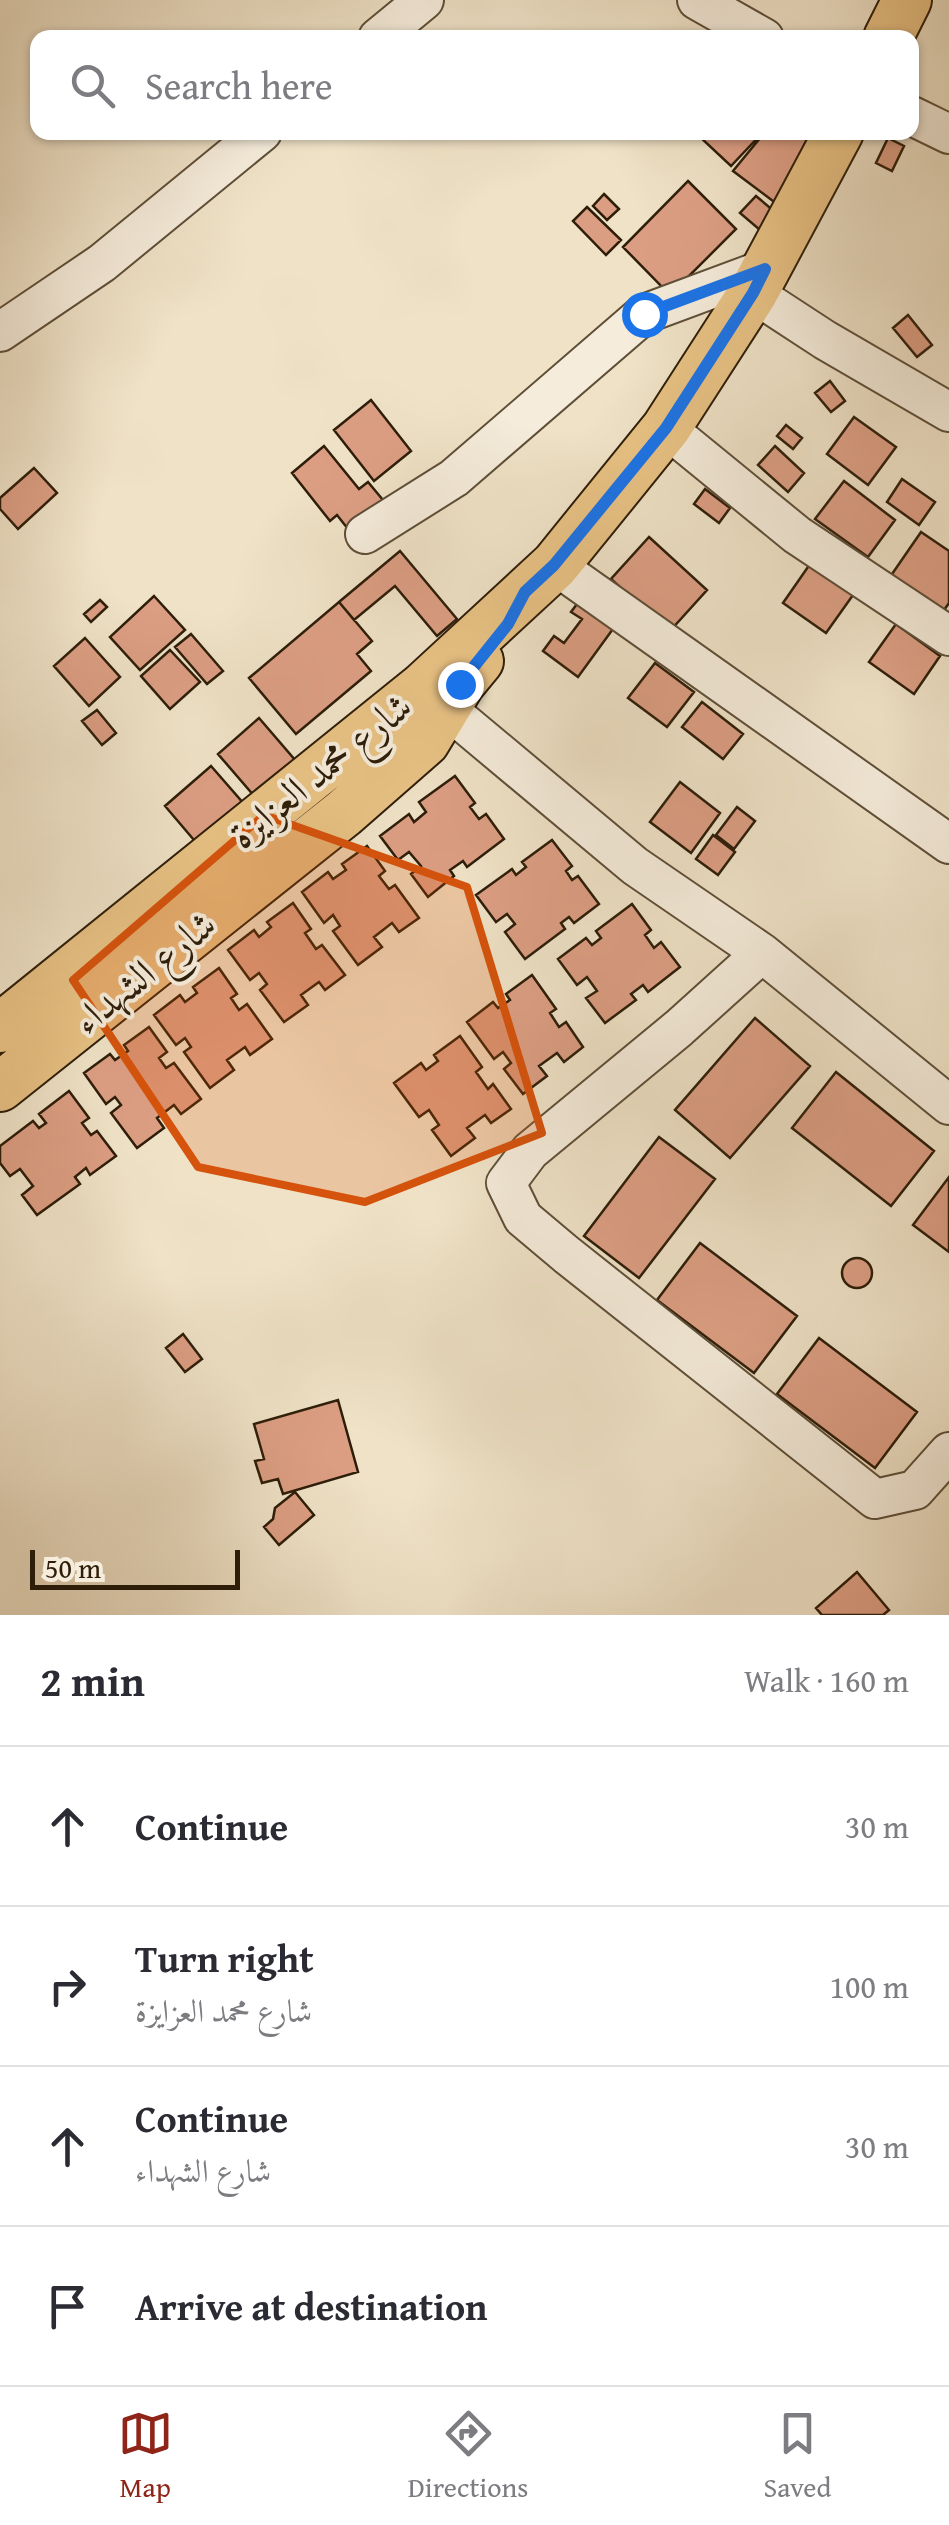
<!DOCTYPE html>
<meta charset="utf-8">
<style>
:root{--surface:#fff;--page:#f2f2f3;--text:#2b2b33;--muted:#7c7c81;--line:#e1e1e2;--accent:#8f2418}
body{margin:0;font-family:"Gentium Book Plus",Amiri,serif;background:var(--page);color:var(--text)}
.scale{position:absolute;left:30px;bottom:25px;width:210px;box-sizing:border-box;padding-left:10px;border:5px solid #2d1d09;border-top:0;font-size:28px;line-height:35px;white-space:nowrap;color:#2d1d09;-webkit-text-stroke:8px #f5ecdb;paint-order:stroke}
.stop{position:absolute;width:30px;height:30px;margin:-22px;border:8px solid #1a73e8;border-radius:50%;background:#fff}
.stop.end{background:#1a73e8;border-color:#fff;box-shadow:0 2px 10px #0008}
.list{margin:0;padding:0;list-style:none}
h2{display:flex;justify-content:space-between;align-items:center;height:130px;margin:0;padding:0 40px;font-size:42px}
h2 small{font-size:32px;font-weight:400;color:var(--muted)}
.list li{display:grid;grid-template-columns:65px 1fr auto;gap:30px;align-items:center;box-sizing:border-box;height:160px;padding:0 40px;border-top:2px solid var(--line)}
.list b{display:block;font-size:38px;white-space:nowrap}
.list p{margin:0;font-size:32px;white-space:nowrap;color:var(--muted)}
.list em{font-size:32px;font-style:normal;color:var(--muted)}
.icon{flex:none;width:55px;height:55px;fill:none;stroke:currentColor;stroke-width:2;stroke-linecap:round;stroke-linejoin:round}
.map{position:relative;flex:none;width:949px;height:1615px;overflow:hidden}
.search{position:absolute;background:var(--surface);box-shadow:0 2px 8px #0004;left:30px;right:30px;top:30px;height:110px;display:flex;align-items:center;gap:25px;box-sizing:border-box;padding:0 35px;border-radius:20px;color:var(--muted);font-size:38px}
.sheet{height:770px;background:var(--surface)}
nav{display:flex;justify-content:space-around;align-items:center;box-sizing:border-box;height:140px;border-top:2px solid var(--line);background:var(--surface);font-size:28px;color:var(--muted)}
nav a{display:grid;justify-items:center;gap:5px}
nav .on{color:var(--accent)}
.map>svg:first-child{display:block}
.building{fill:#dc9e83;stroke:#2d1d09;stroke-width:2.5}
.lines{fill:none;stroke-linecap:round;stroke-linejoin:round}
.minor-casing{stroke:#5e4e38;stroke-width:42}
.major-casing{stroke:#2d1d09;stroke-width:52}
.minor{stroke:#f5ecdb;stroke-width:38}
.major{stroke:#e8c184;stroke-width:48}
.route{stroke:#1a73e8;stroke-width:12}
.marked{fill:#d5530c;fill-opacity:0.2;stroke:#d5530c;stroke-width:8;stroke-linejoin:round}
.labels{text-anchor:middle;stroke-width:8;stroke-linejoin:round;paint-order:stroke}
.street-label{font-size:40px;fill:#2d1d09;stroke:#f5ecdb}
</style>
<div class="map">
<svg width="949" height="1615" viewBox="0 0 949 1615">
<rect width="100%" height="100%" fill="#efe2c7"/>
<filter id="stains"><feTurbulence type="fractalNoise" baseFrequency=".002" numOctaves="4"/><feColorMatrix values="0 0 0 0 .2 0 0 0 0 .09 0 0 0 0 .02 0 0 0 .5 -.17"/></filter>
<radialGradient id="worn" r=".72"><stop offset=".6" stop-color="#630" stop-opacity="0"/><stop offset="1" stop-color="#630" stop-opacity=".3"/></radialGradient>
<path class="building" d="M706 132H763L731 166 701 138Z
M765 132 810 133 777 204 733 171Z
M888 138 904 146 892 171 876 163Z
M688 181 736 229 670 295 623 247Z
M604 194 619 209 607 220 593 206Z
M756 196 775 212 760 230 740 213Z
M587 207 621 240 606 255 573 221Z
M908 315 932 345 917 357 893 328Z
M830 381 845 401 831 412 815 393Z
M371 400 411 451 374 481 334 430Z
M854 417 896 447 868 485 827 454Z
M786 425 802 438 793 449 777 436Z
M324 446 359 489 368 482 383 500 348 529 337 515 330 521 292 473Z
M775 446 804 473 788 492 758 465Z
M34 468 57 493 18 529 0 509V498Z
M902 479 935 502 919 525 887 502Z
M844 481 895 520 868 557 815 519Z
M705 489 730 508 719 523 694 504Z
M921 532 949 551V603L942 613 890 577Z
M649 537 707 590 669 632 611 579Z
M400 551 457 619 437 636 395 586 354 620 339 602Z
M810 564 853 595 826 633 783 603Z
M154 596 185 630 140 670 110 637Z
M583 596 618 622 578 677 543 651 554 636 564 643 582 619 571 612Z
M100 600 107 607 91 622 84 614Z
M339 602 372 641 357 654 371 671 296 734 249 678Z
M896 624 940 656 914 694 869 662Z
M191 634 223 671 207 684 175 647Z
M85 638 120 677 89 706 54 666Z
M170 650 200 682 170 709 141 676Z
M655 663 694 692 667 727 628 698Z
M702 702 743 734 723 759 682 727Z
M97 710 116 733 102 745 82 721Z
M259 718 302 768 261 804 218 754Z
M211 766 251 812 205 853 165 806Z
M455 776 475 803 470 807 479 819 486 814 504 839 467 867 463 861 450 870 454 876 428 897 411 874 421 866 409 852 398 860 380 836 409 814 414 822 426 812 419 802Z
M680 782 720 813 691 853 650 822Z
M737 807 755 821 734 849 716 835Z
M713 835 735 852 718 875 696 859Z
M552 840 572 866 566 871 572 880 578 876 599 904 574 923 569 917 561 923 565 929 525 959 505 932 515 924 507 914 496 922 476 895 512 869 516 875 526 867 522 862Z
M367 846 385 871 379 876 389 889 395 885 419 918 399 932 392 923 374 937 382 947 358 965 333 931 340 926 333 915 324 923 302 892 328 872 333 879 346 870 342 864Z
M293 903 311 929 305 933 316 949 322 945 345 975 325 990 319 982 301 995 308 1005 284 1022 260 990 267 984 259 973 250 980 228 950 254 930 259 937 271 927 267 922Z
M632 904 651 930 645 935 654 948 661 942 680 967 648 992 643 985 631 994 636 1000 605 1023 586 998 597 991 587 977 577 985 558 959 586 938 592 945 601 938 596 931Z
M219 968 237 994 231 998 239 1010 247 1004 272 1039 250 1055 245 1047 227 1060 234 1070 210 1088 184 1052 191 1047 185 1038 176 1045 154 1015 180 995 185 1002 197 993 193 987Z
M532 975 556 1009 550 1013 559 1027 566 1022 583 1047 564 1062 557 1053 539 1066 547 1076 523 1094 504 1069 511 1063 503 1052 494 1059 467 1022 493 1002 498 1008 510 1000 506 994Z
M755 1018 810 1066 730 1158 675 1110Z
M149 1027 167 1052 159 1058 166 1068 174 1063 201 1099 181 1114 174 1105 157 1118 164 1128 137 1148 111 1113 121 1105 115 1097 106 1104 84 1073 110 1054 115 1060 128 1051 124 1045Z
M460 1036 482 1067 476 1072 488 1089 493 1084 511 1109 491 1123 485 1115 467 1128 475 1138 451 1156 432 1130 439 1125 429 1110 419 1117 394 1083 421 1063 426 1070 438 1061 434 1055Z
M836 1072 934 1151 891 1206 792 1128Z
M69 1091 89 1118 82 1123 91 1135 97 1131 116 1156 90 1175 86 1168 75 1177 80 1184 37 1215 22 1195 33 1186 20 1169 10 1176 0 1163V1146L33 1121 39 1128 46 1123 39 1114Z
M659 1137 715 1179 639 1278 584 1236Z
M949 1177V1252L913 1225Z
M700 1243 797 1316 754 1373 657 1300Z
M842 1273a15 15 0 1 1 30 0a15 15 0 1 1-30 0Z
M183 1334 202 1359 185 1372 166 1348Z
M819 1338 917 1412 875 1468 777 1394Z
M338 1400 358 1472 283 1494 278 1479 262 1483 255 1461 264 1459 254 1424Z
M295 1492 314 1515 279 1545 264 1527 273 1519 275 1508Z
M857 1572 889 1610 883 1615H822L816 1608Z"/>
<g class="lines">
<defs>
<path id="minor" d="M697 0 764 38
M378 38 424 0
M912 116 949 134
M753 293 825 340 949 412
M0 332 102 263 262 132
M666 428 797 535 949 636
M365 534 454 478 644 314 765 269
M555 565 949 844
M428 693 635 866 762 953 949 1105
M762 953 679 1028 530 1151 506 1183 523 1218 567 1255 875 1499 915 1490 949 1452"/>
<path id="major" d="M888 38 907 0
M0 1028 423 687 555 565 666 428 753 293 839 132
M0 1087 344 813 425 742 460 684 479 661"/>
</defs>
<use href="#minor" class="minor-casing"/>
<use href="#major" class="major-casing"/>
<use href="#minor" class="minor"/>
<use href="#major" class="major"/>
</g>
<g class="lines">
<path class="route" d="M460 684 508 624 525 592 554 565 666 428 753 293 765 269 644 314"/>
</g>
<path class="marked" d="M264 815 467 887 542 1133 365 1202 198 1167 73 980Z"/>
<g class="labels">
<g class="street-label">
<text transform="translate(320 770) rotate(-39)" y="14">شارع محمد العزايزة</text>
<text transform="translate(144 972) rotate(-39)" y="14">شارع الشهداء</text>
</g>
</g>
<rect width="100%" height="100%" filter="url(#stains)"/>
<rect width="100%" height="100%" fill="url(#worn)"/>
</svg>
<div class="scale">50 m</div>
<div class="stop" style="left:644px;top:314px"></div>
<div class="stop end" style="left:460px;top:684px"></div>
<div class="search"><svg class="icon" aria-label="search" viewBox="0 0 24 24"><circle cx="10" cy="10" r="6"/><path d="M15 15l6 6"/></svg>Search here</div>
</div>
<section class="sheet">
<h2>2 min<small>Walk · 160 m</small></h2>
<ul class="list">
<li><svg class="icon" aria-label="ahead" viewBox="0 0 24 24"><path d="M12 20V5M6 11l6-6 6 6"/></svg><div><b>Continue</b></div><em>30 m</em></li>
<li><svg class="icon" aria-label="right" viewBox="0 0 24 24"><path d="M7 20v-9h11M14 6l5 5-5 5"/></svg><div><b>Turn right</b><p>شارع محمد العزايزة</p></div><em>100 m</em></li>
<li><svg class="icon" aria-label="ahead" viewBox="0 0 24 24"><path d="M12 20V5M6 11l6-6 6 6"/></svg><div><b>Continue</b><p>شارع الشهداء</p></div><em>30 m</em></li>
<li><svg class="icon" aria-label="arrive" viewBox="0 0 24 24"><path d="M6 21V4h12l-3 4 3 4H6"/></svg><div><b>Arrive at destination</b></div></li>
</ul>
</section>
<nav>
<a class="on"><svg class="icon" aria-label="map" viewBox="0 0 24 24"><path d="M3 6l6-2 6 2 6-2v14l-6 2-6-2-6 2zM9 4v14M15 6v14"/></svg>Map</a>
<a><svg class="icon" aria-label="directions" viewBox="0 0 24 24"><path d="M12 3l9 9-9 9-9-9zM9 14v-3h6M13 9l2 2-2 2"/></svg>Directions</a>
<a><svg class="icon" aria-label="saved" viewBox="0 0 24 24"><path d="M7 4h10v16l-5-4-5 4z"/></svg>Saved</a>
</nav>
